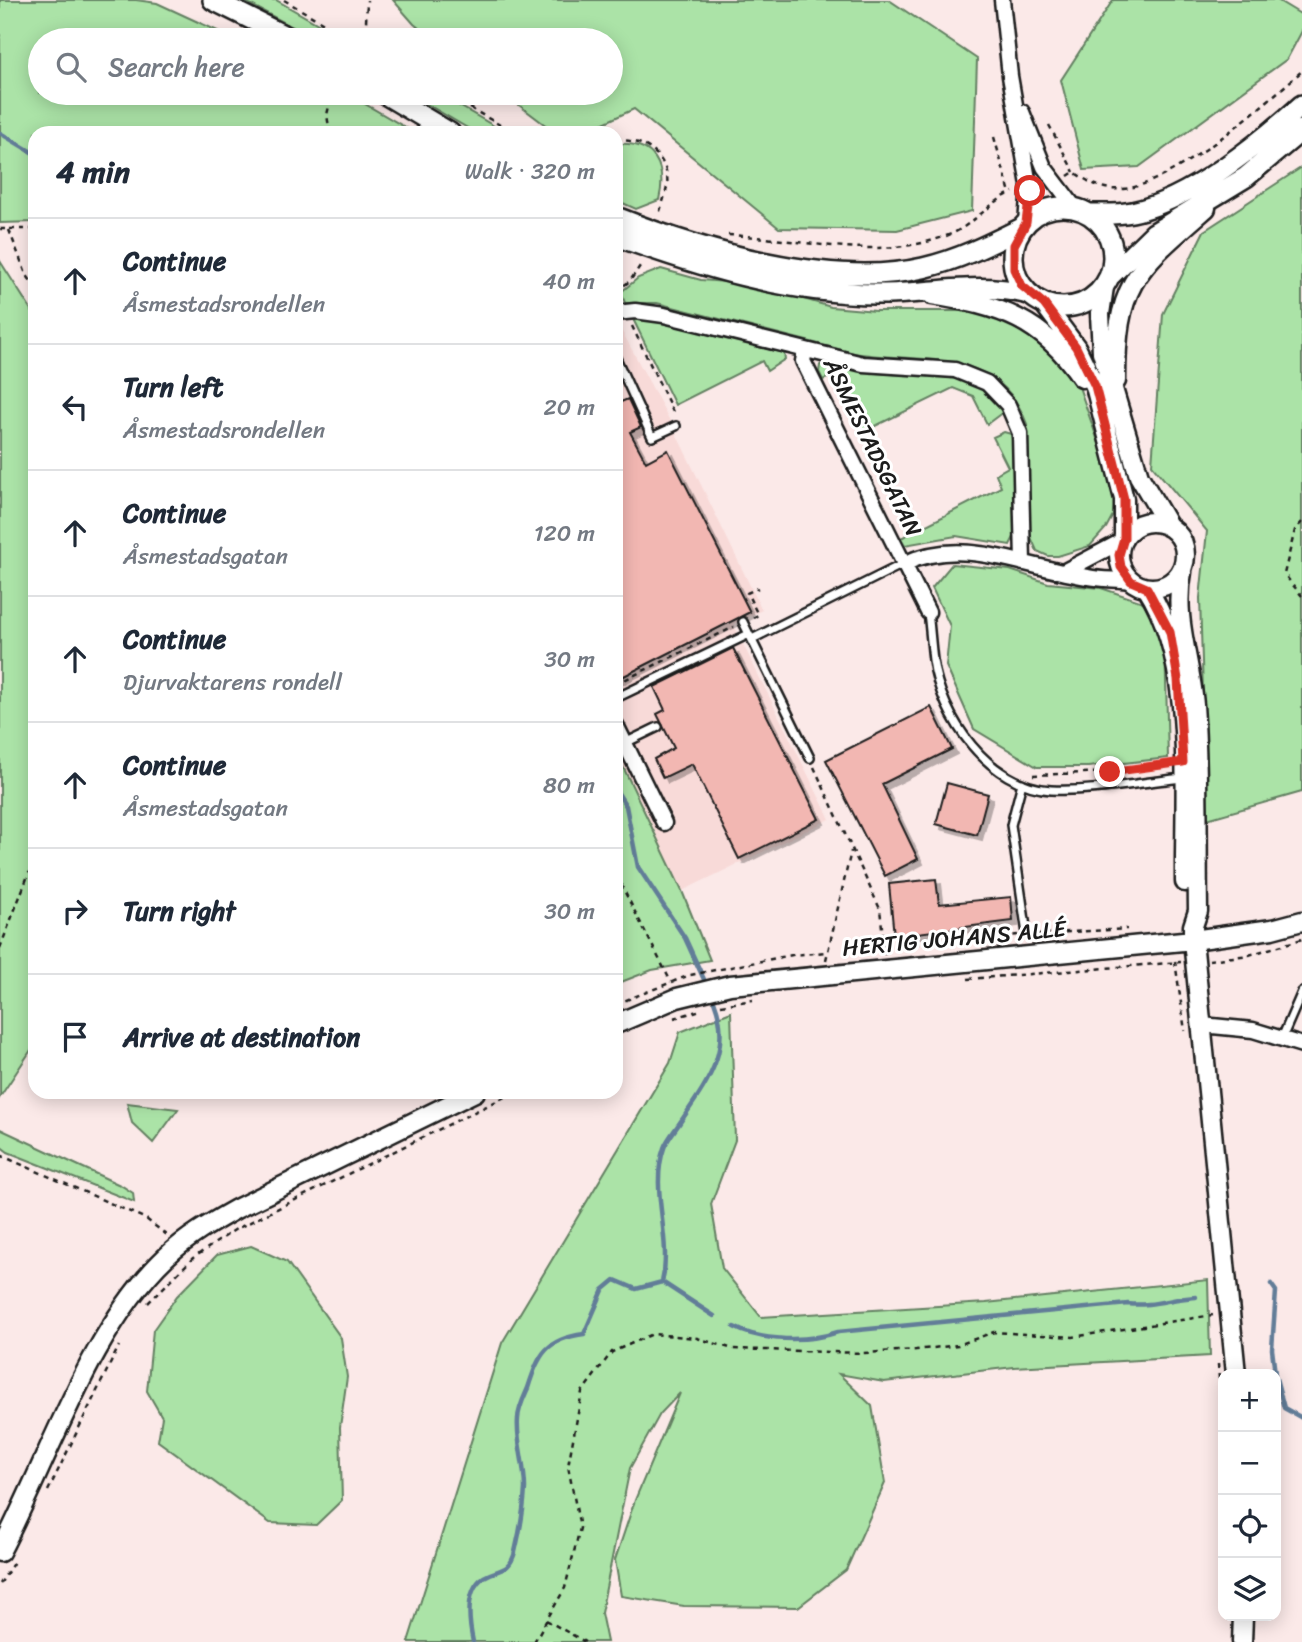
<!DOCTYPE html>
<meta charset="utf-8">
<style>
:root{--surface:#fff;--page:#f2f2f3;--text:#1f2937;--muted:#747a83;--line:#e0e1e3}
body{margin:0;font-family:Sriracha,sans-serif;background:var(--page);color:var(--text)}
.controls{position:absolute;right:21px;bottom:21px;display:grid;overflow:hidden;border-radius:14px;box-shadow:0 4px 18px #0003}
.controls button{width:63px;height:63px;display:grid;place-items:center;padding:0;border:0;border-bottom:2px solid var(--line);background:var(--surface);color:var(--text);font:35px sans-serif}
.stop{position:absolute;width:21px;height:21px;margin:-16px;border:5px solid #d93025;border-radius:50%;background:#fff}
.stop.end{background:#d93025;border-color:#fff;box-shadow:0 2px 7px #0008}
.list{margin:0;padding:0;list-style:none}
h2{display:flex;justify-content:space-between;align-items:center;height:91px;margin:0;padding:0 28px;font-size:30px}
h2 small{font-size:23px;font-weight:400;color:var(--muted)}
.list li{display:grid;grid-template-columns:46px 1fr auto;gap:21px;align-items:center;box-sizing:border-box;height:126px;padding:0 28px;border-top:2px solid var(--line)}
.list b{display:block;font-size:26px;white-space:nowrap}
.list p{margin:0;font-size:23px;white-space:nowrap;color:var(--muted)}
.list em{font-size:23px;font-style:normal;color:var(--muted)}
.icon{flex:none;width:38px;height:38px;fill:none;stroke:currentColor;stroke-width:2;stroke-linecap:round;stroke-linejoin:round}
.map{position:relative;flex:none;width:1302px;height:1642px;overflow:hidden}
.search{position:absolute;background:var(--surface);box-shadow:0 4px 18px #0003;left:28px;top:28px;width:595px;height:77px;display:flex;align-items:center;gap:18px;box-sizing:border-box;padding:0 24px;border-radius:38px;color:var(--muted);font-size:26px}
.panel{position:absolute;background:var(--surface);box-shadow:0 4px 18px #0003;left:28px;top:126px;width:595px;height:973px;border-radius:21px}
.map>svg:first-child{display:block}
.built{fill:#f8dad8}
.green{fill:#abe3a7;stroke:#648062;stroke-width:2}
.lines{fill:none;stroke-linecap:round;stroke-linejoin:round}
.stream{stroke:#627d98;stroke-width:4.5}
.building{fill:#f2b7b2;stroke:#1c1c1c;stroke-width:2;filter:url(#shadow)}
.service-casing{stroke:#1c1c1c;stroke-width:12}
.minor-casing{stroke:#1c1c1c;stroke-width:19}
.tertiary-casing{stroke:#1c1c1c;stroke-width:23}
.secondary-casing{stroke:#1c1c1c;stroke-width:24}
.path{stroke:#1c1c1c;stroke-width:2.5;stroke-dasharray:5 5;stroke-linecap:butt}
.service{stroke:#fff;stroke-width:7}
.minor{stroke:#fff;stroke-width:14}
.tertiary{stroke:#fff;stroke-width:18}
.secondary{stroke:#fff;stroke-width:19}
.route{stroke:#d93025;stroke-width:9}
.labels{text-anchor:middle;stroke-width:6;stroke-linejoin:round;paint-order:stroke}
.street-label{font-size:23px;fill:#1c1c1c;stroke:#fff}
</style>
<div class="map">
<svg width="1302" height="1642" viewBox="0 0 1302 1642">
<defs>
<filter id="shadow"><feDropShadow dx="5" dy="5" stdDeviation="0" flood-color="#0004"/></filter>
</defs>
<rect width="100%" height="100%" fill="#fbe9e8"/>
<filter id="ink" filterUnits="userSpaceOnUse"><feTurbulence type="fractalNoise" baseFrequency=".0143" numOctaves="2"/><feDisplacementMap in="SourceGraphic" scale="14" xChannelSelector="R" yChannelSelector="G"/><feConvolveMatrix kernelMatrix="1 2 1 2 8 2 1 2 1" color-interpolation-filters="sRGB"/></filter>
<g filter="url(#ink)">
<path class="built" d="M616 320 669 419 762 610 733 624 830 819 682 891 616 752Z"/>
<path class="green" d="M0 0H136L157 3 237 40H40V93H346L415 133H35V222L0 223Z
M242 0H276L346 40H317Z
M393 0H889L977 59 972 211 897 230 779 228 634 109 582 133H556L503 93H611V40H434L414 24Z
M1113 0H1277L1302 15V31L1287 59 1139 167 1084 170 1061 80Z
M408 93H437L506 133H476Z
M616 144C655 141 667 166 659 200L636 209 616 200Z
M1302 167V792L1207 819 1200 598 1207 531 1152 465 1163 314 1204 231Z
M0 261 35 316V1044L0 1097Z
M661 269 701 280 752 284 831 307 876 311H979L1024 328 1070 371 1079 387 1111 478 1115 500 1113 515 1106 528 1090 546 1058 556H1048L1037 551 1030 535 1027 424C998 345 921 364 854 353L657 303H625L621 292 638 278Z
M633 319 652 320 784 353 785 359 767 371 762 361 675 405Z
M825 364C847 369 868 373 890 374 929 377 982 370 1003 412L987 424 973 396 953 388 861 433 832 376 823 380 819 372 820 365Z
M1004 432 1011 434 1013 443 1014 537 1010 545 956 536 905 545 901 538 1001 487 996 474 1008 467 993 437Z
M952 564 1010 570 1048 583 1101 588 1143 602 1165 642 1168 758 1088 767H1037L974 729 946 666 950 626 932 588Z
M616 752 682 891 710 960 652 970 616 984Z
M731 1012 735 1140 711 1204 722 1268 761 1317 986 1303 1208 1280 1210 1356 1014 1367 884 1382 839 1374 872 1406 885 1483 846 1570 798 1607 684 1606 621 1596 615 1560 635 1500 680 1393 660 1414 630 1468 601 1613 607 1642H408L502 1343 670 1063 680 1032Z
M127 1103 178 1109 153 1143 132 1123Z
M0 1129 122 1186 133 1193 134 1202 8 1152 0 1146Z
M251 1246 287 1262 341 1338 347 1377 340 1427 342 1500 316 1525 270 1523 158 1441 162 1417 147 1391 153 1330 177 1296 217 1255Z"/>
<g class="lines">
<path class="stream" d="M0 133 35 154
M616 790 626 806 638 867 685 938 707 986
M662 1282 714 1316
M1271 1284 1276 1291 1272 1349 1275 1374
M734 1327C762 1342 809 1342 838 1332L1128 1304C1152 1307 1172 1298 1196 1297
M1276 1378 1284 1408 1302 1418
M473 1642C469 1623 464 1590 484 1577 498 1568 509 1574 515 1552 520 1531 524 1510 525 1488 525 1465 516 1441 518 1419 518 1409 524 1397 528 1388 539 1354 546 1339 584 1334L603 1290 615 1280 636 1289 662 1282C673 1238 649 1191 664 1148 667 1139 676 1129 681 1121 710 1079 735 1045 711 994"/>
</g>
<path class="building" d="M628 399 641 427 630 432 646 462 668 450 750 612 616 680V404Z
M733 648 819 819 739 859 692 764 663 778 654 759 674 748 657 714 665 710 654 687Z
M931 707 952 749 882 784 918 859 885 876 826 760Z
M947 783 988 794 977 835 936 824Z
M936 879 939 904 1011 897 1013 921 894 936 889 884Z"/>
<g class="lines">
<defs>
<path id="service" d="M616 358 652 437 676 426
M928 612C930 628 931 644 933 660 941 718 989 786 1051 790 1095 792 1141 782 1184 778
M743 622 810 758
M752 639 903 564
M616 698 749 634
M625 743 658 727
M1022 783 1011 825 1027 934
M1282 1038 1302 992"/>
<path id="minor" d="M1002 0 1010 76 1029 185 1026 223
M1022 112 1044 167 1075 208
M616 313 635 311 664 315 863 364 955 370 987 383 1008 405 1020 433 1023 563
M805 351 803 361 928 612
M903 564C965 535 1025 568 1088 577 1102 580 1117 579 1131 581
M1063 572 1122 541
M616 725 664 823
M1202 1025 1253 1030 1302 1045"/>
<path id="tertiary" d="M1104 287 1100 314 1102 352 1139 476 1169 527
M932 295C1001 306 1042 319 1082 378
M1044 304 1076 347 1095 386 1124 499V538
M1116 381C1116 283 1135 270 1206 208
M1119 555a33 33 0 1 1 66 0a33 33 0 1 1-66 0Z
M1182 572C1173 619 1190 657 1194 705 1199 773 1197 842 1198 911L1193 926V940L1236 1374
M1147 588C1196 664 1184 793 1185 882
M616 1024 677 998 730 985 1193 940 1272 929 1302 921
M0 1552C49 1459 90 1329 166 1257 187 1237 211 1223 236 1209L475 1092
M1242 1642 1243 1616"/>
<path id="secondary" d="M213 0 293 40
M383 93 450 133
M1013 257a50 50 0 1 1 100 0a50 50 0 1 1-100 0Z
M1089 214C1103 214 1118 215 1132 212 1189 201 1260 143 1302 105
M616 217C702 251 832 289 923 268 958 260 990 244 1022 228
M616 236C699 266 786 293 875 294 927 295 977 281 1029 294
M1111 275 1154 233 1246 177 1302 130"/>
</defs>
<use href="#service" class="service-casing"/>
<use href="#minor" class="minor-casing"/>
<use href="#tertiary" class="tertiary-casing"/>
<use href="#secondary" class="secondary-casing"/>
<path class="path" d="M284 0 353 40
M359 40 366 23 367 0
M444 93 514 133
M1049 125 1074 172
M330 133 327 115 332 93
M994 137 1010 193
M616 141C643 137 671 157 667 187 665 196 662 205 659 214
M1068 176 1074 172C1090 183 1103 191 1123 189 1175 184 1263 105 1302 71
M0 229H35
M9 230 26 274 35 287
M728 235C800 238 875 262 946 236 972 227 989 202 1013 192
M616 291 630 281 642 263
M632 326 674 414
M1302 522 1295 530 1284 574 1302 596
M753 618 758 615 747 593 758 588
M616 684 734 627
M814 767 880 909 885 955
M1033 775 1110 772 1169 764
M616 875 671 982
M1035 934 1127 929
M884 947 1018 935
M0 948 29 873 35 869
M826 960 851 851
M1209 960 1249 955 1302 939
M1175 961 1185 1031
M968 979 1181 962
M616 1004 690 975 792 955 826 952
M721 1005 753 1000
M674 1018 701 1010
M417 1096 425 1092
M0 1155 146 1219 167 1235
M148 1303 193 1258 236 1229 515 1092
M1218 1364 1223 1438
M48 1491 119 1346
M0 1584 15 1560
M546 1620 585 1642
M534 1642 565 1588 580 1528 568 1466 582 1392 612 1352 653 1334 697 1338 733 1349 863 1353 916 1350 958 1345 994 1332 1073 1337 1213 1315"/>
<use href="#service" class="service"/>
<use href="#minor" class="minor"/>
<use href="#tertiary" class="tertiary"/>
<use href="#secondary" class="secondary"/>
</g>
</g>
<g class="lines" filter="url(#ink)">
<path class="route" d="M1030 191 1026 223 1014 245V269L1022 286 1044 304 1076 347 1095 386 1124 499V538L1119 555 1121 567 1131 581 1147 588 1170 632 1178 679 1183 762 1110 772"/>
</g>
<g class="labels">
<g class="street-label">
<text transform="translate(873 447) rotate(64)" y="8">ÅSMESTADSGATAN</text>
<text transform="translate(954 938) rotate(-5)" y="8">HERTIG JOHANS ALLÉ</text>
</g>
</g>
</svg>
<div class="controls">
<button>+</button>
<button>−</button>
<button><svg class="icon" aria-label="locate" viewBox="0 0 24 24"><circle cx="12" cy="12" r="6"/><path d="M12 2v4M12 18v4M2 12h4M18 12h4"/></svg></button>
<button><svg class="icon" aria-label="layers" viewBox="0 0 24 24"><path d="M12 4l9 5-9 5-9-5zM3 14l9 5 9-5"/></svg></button>
</div>
<div class="stop" style="left:1030px;top:191px"></div>
<div class="stop end" style="left:1110px;top:772px"></div>
<div class="search"><svg class="icon" aria-label="search" viewBox="0 0 24 24"><circle cx="10" cy="10" r="6"/><path d="M15 15l6 6"/></svg>Search here</div>
<section class="panel">
<h2>4 min<small>Walk · 320 m</small></h2>
<ul class="list">
<li><svg class="icon" aria-label="ahead" viewBox="0 0 24 24"><path d="M12 20V5M6 11l6-6 6 6"/></svg><div><b>Continue</b><p>Åsmestadsrondellen</p></div><em>40 m</em></li>
<li><svg class="icon" aria-label="left" viewBox="0 0 24 24"><path d="M17 20v-9H6M10 6l-5 5 5 5"/></svg><div><b>Turn left</b><p>Åsmestadsrondellen</p></div><em>20 m</em></li>
<li><svg class="icon" aria-label="ahead" viewBox="0 0 24 24"><path d="M12 20V5M6 11l6-6 6 6"/></svg><div><b>Continue</b><p>Åsmestadsgatan</p></div><em>120 m</em></li>
<li><svg class="icon" aria-label="ahead" viewBox="0 0 24 24"><path d="M12 20V5M6 11l6-6 6 6"/></svg><div><b>Continue</b><p>Djurvaktarens rondell</p></div><em>30 m</em></li>
<li><svg class="icon" aria-label="ahead" viewBox="0 0 24 24"><path d="M12 20V5M6 11l6-6 6 6"/></svg><div><b>Continue</b><p>Åsmestadsgatan</p></div><em>80 m</em></li>
<li><svg class="icon" aria-label="right" viewBox="0 0 24 24"><path d="M7 20v-9h11M14 6l5 5-5 5"/></svg><div><b>Turn right</b></div><em>30 m</em></li>
<li><svg class="icon" aria-label="arrive" viewBox="0 0 24 24"><path d="M6 21V4h12l-3 4 3 4H6"/></svg><div><b>Arrive at destination</b></div></li>
</ul>
</section>
</div>
